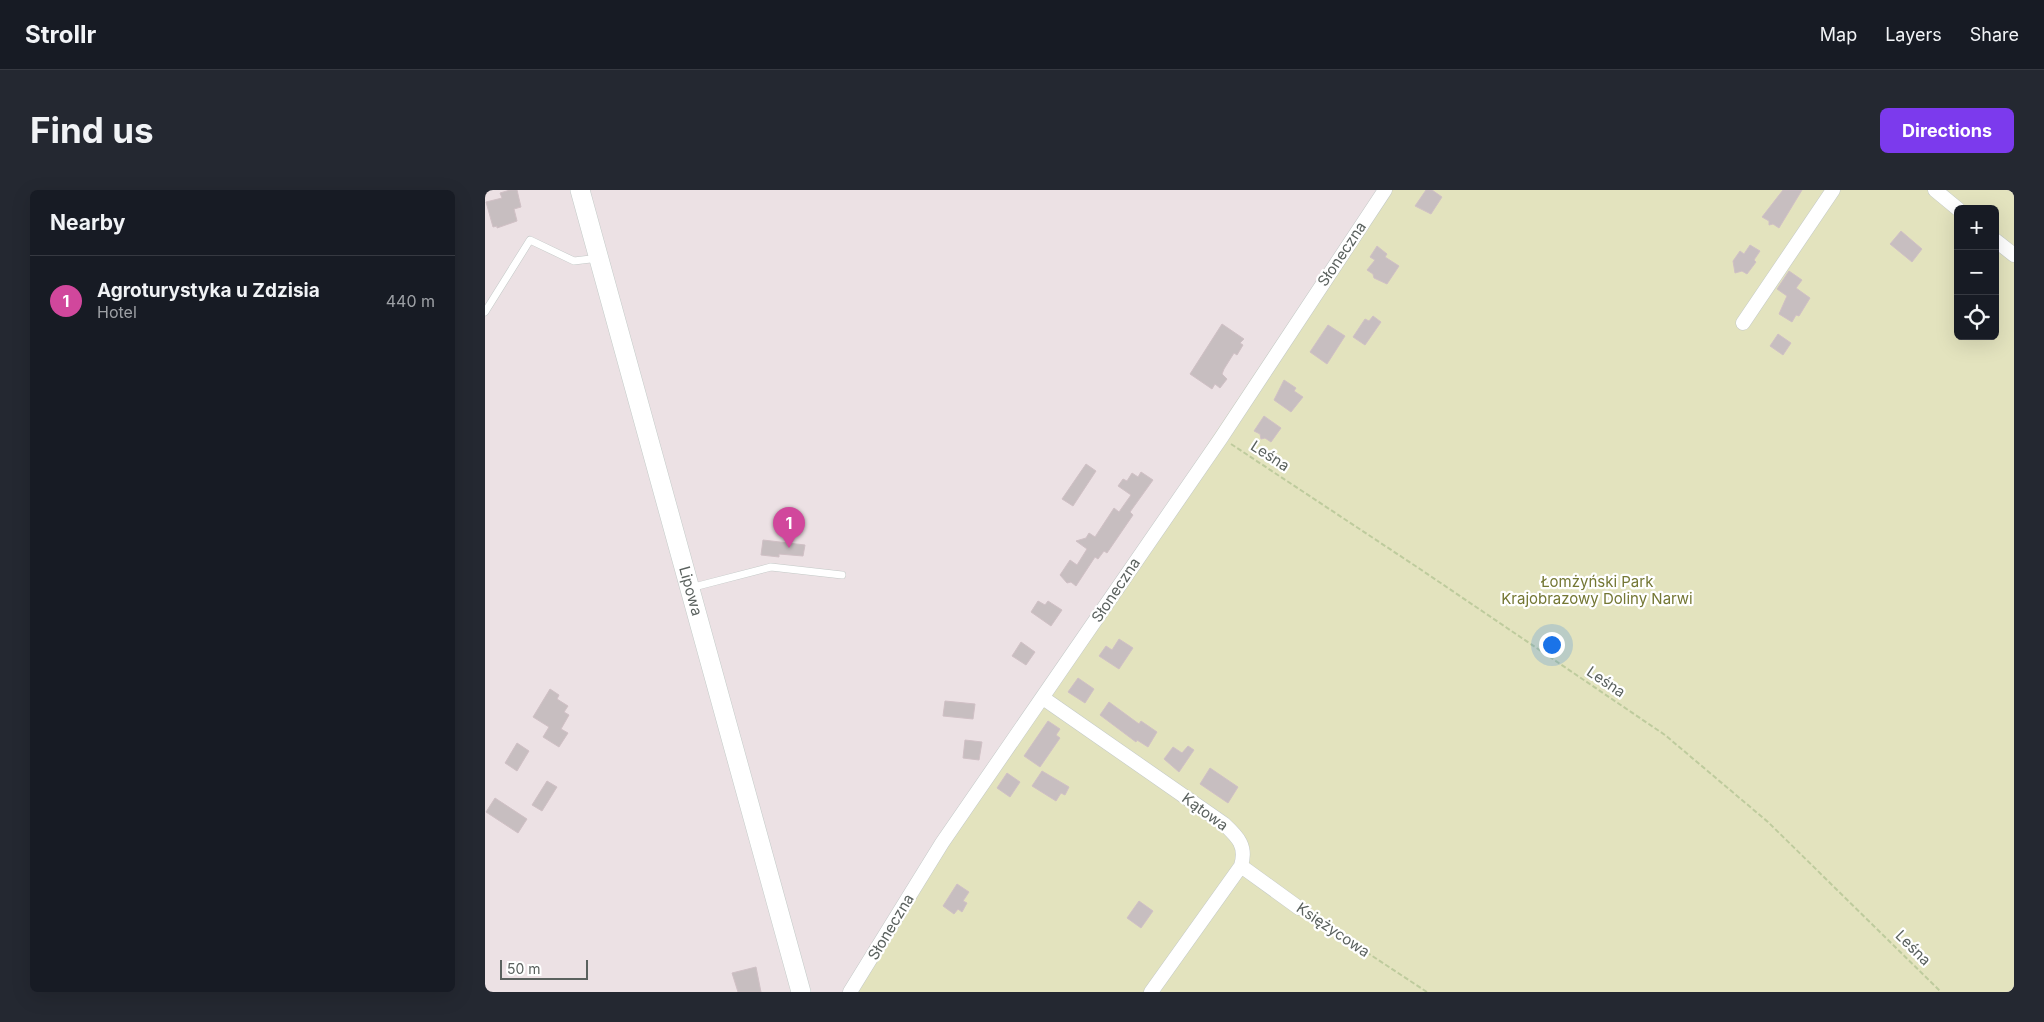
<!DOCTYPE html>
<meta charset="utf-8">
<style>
:root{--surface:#171b24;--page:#242831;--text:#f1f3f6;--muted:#9ea1a6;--line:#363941;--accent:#7c3aed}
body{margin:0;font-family:Inter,sans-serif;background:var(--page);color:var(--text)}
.controls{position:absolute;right:15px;top:15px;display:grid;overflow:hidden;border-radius:8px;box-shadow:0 5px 20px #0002}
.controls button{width:45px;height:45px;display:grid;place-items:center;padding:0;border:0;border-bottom:1px solid var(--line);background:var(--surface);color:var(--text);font:25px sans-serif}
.scale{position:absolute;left:15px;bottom:12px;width:88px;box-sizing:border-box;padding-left:5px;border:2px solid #5a615e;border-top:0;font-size:14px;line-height:18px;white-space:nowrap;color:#5a615e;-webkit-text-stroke:4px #fff;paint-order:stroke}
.you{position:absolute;left:1066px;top:454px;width:18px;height:18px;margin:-12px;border:4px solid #fff;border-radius:50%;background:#1a73e8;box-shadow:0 0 0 8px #1a73e833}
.badge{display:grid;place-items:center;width:32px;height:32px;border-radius:50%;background:var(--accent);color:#fff;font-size:16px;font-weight:700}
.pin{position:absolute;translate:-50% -41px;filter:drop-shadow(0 1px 2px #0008)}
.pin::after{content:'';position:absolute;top:26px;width:18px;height:15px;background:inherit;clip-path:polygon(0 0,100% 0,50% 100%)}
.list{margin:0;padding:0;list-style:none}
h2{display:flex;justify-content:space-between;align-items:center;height:65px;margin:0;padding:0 20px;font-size:21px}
h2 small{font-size:16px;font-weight:400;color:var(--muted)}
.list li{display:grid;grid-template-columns:32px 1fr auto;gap:15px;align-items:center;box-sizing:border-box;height:90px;padding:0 20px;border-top:1px solid var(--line)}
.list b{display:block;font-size:19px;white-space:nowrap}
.list p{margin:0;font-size:16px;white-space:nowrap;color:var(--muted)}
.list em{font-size:16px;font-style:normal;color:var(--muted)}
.icon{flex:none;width:28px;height:28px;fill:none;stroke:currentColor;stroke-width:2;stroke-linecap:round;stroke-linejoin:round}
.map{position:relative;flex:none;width:1529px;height:802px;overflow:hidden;border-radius:8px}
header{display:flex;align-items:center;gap:30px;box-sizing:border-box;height:70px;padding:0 25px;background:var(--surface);border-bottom:1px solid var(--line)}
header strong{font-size:24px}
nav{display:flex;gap:28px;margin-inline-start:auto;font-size:18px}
.intro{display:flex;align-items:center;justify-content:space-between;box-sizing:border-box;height:120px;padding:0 30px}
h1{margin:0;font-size:35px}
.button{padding:12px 22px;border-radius:8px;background:var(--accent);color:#fff;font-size:18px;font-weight:700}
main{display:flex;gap:30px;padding:0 30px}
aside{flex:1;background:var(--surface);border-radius:8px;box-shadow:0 5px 20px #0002}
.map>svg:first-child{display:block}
.green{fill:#e3e3be;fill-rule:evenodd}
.building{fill:#c7bec0;stroke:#d0c0c5}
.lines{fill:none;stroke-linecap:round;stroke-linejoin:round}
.lane-casing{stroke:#c3c9c7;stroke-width:8}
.street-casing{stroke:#c3c9c7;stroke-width:15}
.secondary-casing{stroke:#c3cbc8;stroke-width:20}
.path{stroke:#becb9d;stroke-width:2;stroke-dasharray:5 2.5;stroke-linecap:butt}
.lane{stroke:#fff;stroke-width:7}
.street{stroke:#fff;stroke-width:14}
.secondary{stroke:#fff;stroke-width:19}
.labels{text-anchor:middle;stroke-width:4.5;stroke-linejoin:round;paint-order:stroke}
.street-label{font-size:15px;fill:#5a615e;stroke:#fff}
.park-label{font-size:15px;fill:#747734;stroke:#fff}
</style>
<header>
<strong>Strollr</strong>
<nav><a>Map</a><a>Layers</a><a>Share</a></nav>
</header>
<div class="intro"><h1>Find us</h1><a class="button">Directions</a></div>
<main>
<aside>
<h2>Nearby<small></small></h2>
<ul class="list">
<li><span class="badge" style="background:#d1479c">1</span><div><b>Agroturystyka u Zdzisia</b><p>Hotel</p></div><em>440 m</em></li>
</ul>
</aside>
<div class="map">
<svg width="1529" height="802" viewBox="0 0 1529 802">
<rect width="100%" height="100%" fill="#ece1e4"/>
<path class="green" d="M892 0H1529V802H358ZM1473 19H1510V146H1473Z"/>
<path class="building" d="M25 0H32L36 17 29 19 32 31 12 38V36L8 37 1 12 17 8 15 3Z
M941 0H947L957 7 946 24 930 16Z
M1298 0H1317L1294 38 1288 34 1284 35V31L1277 27Z
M1416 41 1437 59 1427 72 1405 54Z
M1265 55 1275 61 1269 70 1271 72 1262 84 1257 81 1250 83 1248 71 1255 61 1259 64Z
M892 56 902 64 900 67 914 76 902 94 889 88 888 84 882 80 890 70 885 67Z
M1304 81 1317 90 1311 98 1325 108 1314 126 1311 125 1307 132 1294 124 1302 106 1292 99Z
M888 126 896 132 880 155 868 147 880 129 884 131Z
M737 134 759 149 755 153 758 155 752 165 749 163 739 179 737 184 742 189 735 198 730 194 727 199 705 184Z
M843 135 860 146 842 174 825 162Z
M1293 144 1306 153 1298 165 1285 156Z
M799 190 811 198 809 201 818 207 806 222 789 210Z
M779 226 796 238 786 252 780 248 776 249 775 244 769 241Z
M601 274 611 281 588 316 577 309Z
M656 282 668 290 645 322 648 325 622 363 619 361 613 369 610 367 591 396 586 392 582 393 575 385 585 370 592 375 602 359 591 351 601 348 604 343 610 347 629 318 634 322 646 305 633 296 638 289 642 291 647 283 653 287Z
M278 350 320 355 318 366 294 364V367L276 365Z
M553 411 560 415 563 411 577 420 566 436 546 422Z
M634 449 648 458 634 479 614 466 621 456 627 460Z
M536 452 550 462 541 475 527 466Z
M593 488 609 499 600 513 583 502Z
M65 499 74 505 72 509 83 516 79 522 84 525 76 539 83 543 74 557 58 547 64 537 48 527Z
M460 511 490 514 488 529 458 526Z
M624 512 654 534 656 531 672 542 663 557 652 550 651 552 615 525Z
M563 531 575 539 571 545 575 548 555 577 539 566Z
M480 550 497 552 494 570 478 568Z
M32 553 44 561 32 581 20 573Z
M703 556 709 560 694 582 679 569 688 557 697 563Z
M725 578 753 597 743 613 715 594Z
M557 581 584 597 580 605 576 603 571 611 547 596Z
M522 583 535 592 525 607 512 598Z
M62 591 72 597 57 621 47 615Z
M10 608 42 629 33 643 1 622Z
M472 694 484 702 478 711 482 713 477 722 473 719 469 724 458 716Z
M654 711 668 721 656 738 642 728Z
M271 777 276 802H253L247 783Z"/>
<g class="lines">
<defs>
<path id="lane" d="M0 122 45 50 89 71 114 68
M205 398 286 377 357 385"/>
<path id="street" d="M1450 0 1473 19
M1510 50 1529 65
M1258 133 1348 0
M558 508 739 634C753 647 762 656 756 676L666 802
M756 676 814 718
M365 802 457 653 736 248 900 0"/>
<g id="secondary">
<path id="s1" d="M95 0 316 802"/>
</g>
</defs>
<use href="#lane" class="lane-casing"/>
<use href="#street" class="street-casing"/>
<use href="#secondary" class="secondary-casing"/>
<path class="path" d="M746 254 935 379 1180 545 1283 632 1456 802
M825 725 942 802"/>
<use href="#lane" class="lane"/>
<use href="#street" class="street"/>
<use href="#secondary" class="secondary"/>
</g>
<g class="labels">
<g class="street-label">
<text transform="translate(857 64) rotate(-56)" y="5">Słoneczna</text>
<text transform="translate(785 266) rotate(33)" y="5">Leśna</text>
<text transform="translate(631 400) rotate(-56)" y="5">Słoneczna</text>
<text dy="5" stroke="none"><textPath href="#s1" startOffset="416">Lipowa</textPath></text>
<text transform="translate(1121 492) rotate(34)" y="5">Leśna</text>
<text transform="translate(720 622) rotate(36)" y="5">Kątowa</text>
<text transform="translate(406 737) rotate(-59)" y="5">Słoneczna</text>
<text transform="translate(848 740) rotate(34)" y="5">Księżycowa</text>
<text transform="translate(1428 758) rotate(45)" y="5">Leśna</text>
</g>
<g class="park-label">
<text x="1112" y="397">Łomżyński Park<tspan x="1112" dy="17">Krajobrazowy Doliny Narwi</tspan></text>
</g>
</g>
</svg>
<div class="controls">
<button>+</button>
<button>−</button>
<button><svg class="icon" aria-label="locate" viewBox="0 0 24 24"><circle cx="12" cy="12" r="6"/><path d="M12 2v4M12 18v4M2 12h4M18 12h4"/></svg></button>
</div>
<div class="scale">50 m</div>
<div class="you"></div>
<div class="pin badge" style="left:304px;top:358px;background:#d1479c">1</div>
</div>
</main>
